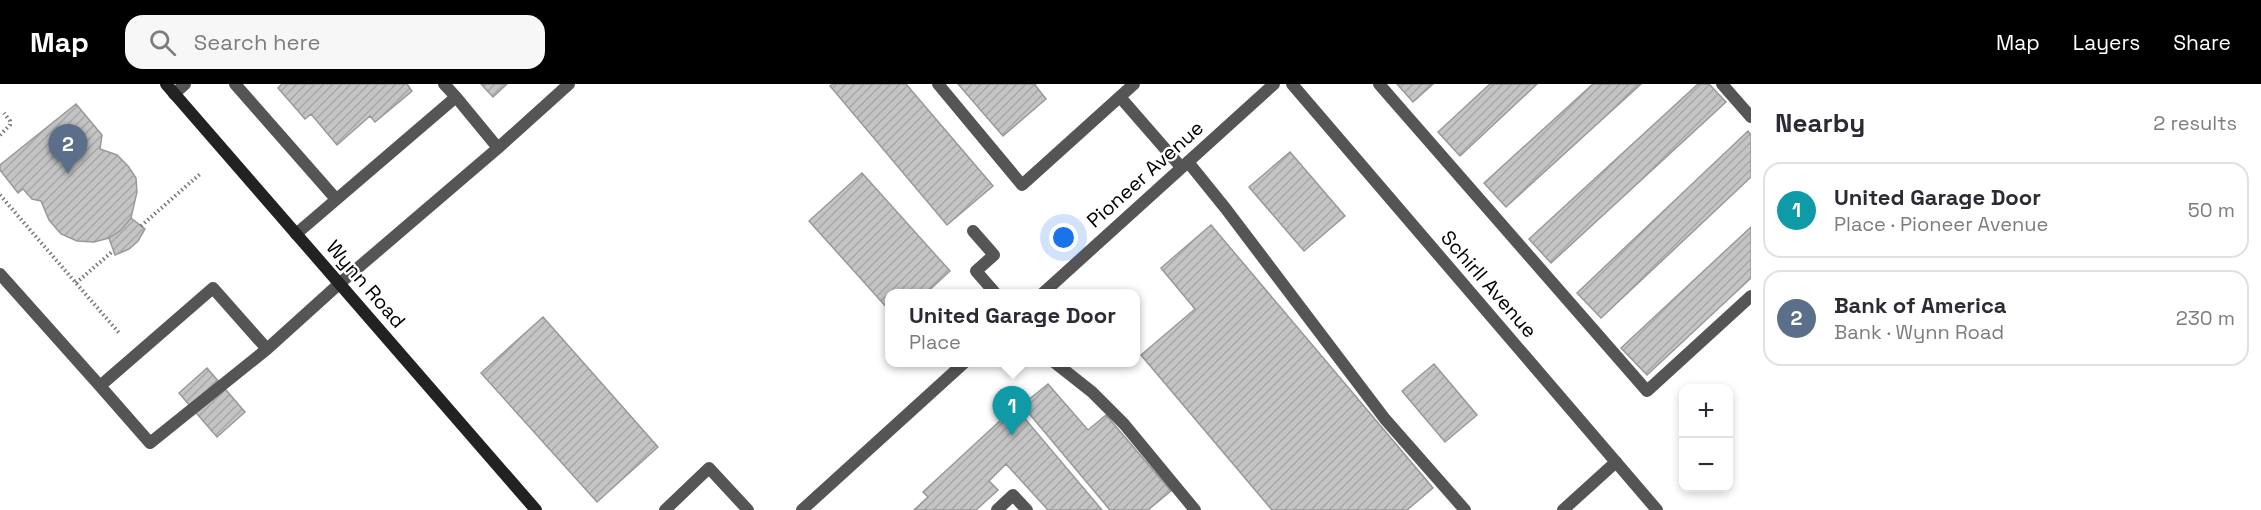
<!DOCTYPE html>
<meta charset="utf-8">
<style>
:root{--surface:#fff;--page:#f7f7f7;--text:#2b2b33;--muted:#7c7c81;--line:#e1e1e2;--accent:#000}
body{margin:0;font-family:"Space Grotesk",sans-serif;background:var(--page);color:var(--text)}
.controls{position:absolute;right:18px;bottom:18px;display:grid;overflow:hidden;border-radius:12px;box-shadow:0 3px 9px #0003}
.controls button{width:54px;height:54px;display:grid;place-items:center;padding:0;border:0;border-bottom:2px solid var(--line);background:var(--surface);color:var(--text);font:30px sans-serif}
.you{position:absolute;left:1064px;top:154px;width:21px;height:21px;margin:-15px;border:4px solid #fff;border-radius:50%;background:#1a73e8;box-shadow:0 0 0 9px #1a73e833}
.badge{display:grid;place-items:center;width:39px;height:39px;border-radius:50%;background:var(--accent);color:#fff;font-size:20px;font-weight:700}
.pin{position:absolute;translate:-50% -50px;filter:drop-shadow(0 2px 3px #0008)}
.pin::after{content:'';position:absolute;top:32px;width:21px;height:18px;background:inherit;clip-path:polygon(0 0,100% 0,50% 100%)}
.popup{position:absolute;left:885px;top:205px;width:255px;height:78px;box-sizing:border-box;display:grid;place-content:center;border-radius:12px;background:var(--surface);filter:drop-shadow(0 2px 4px #0005);font-size:20px;white-space:nowrap;color:var(--muted)}
.popup b{font-size:22px;color:var(--text)}
.popup::after{content:'';position:absolute;left:50%;top:100%;margin-left:-12px;border:12px solid transparent;border-top-color:var(--surface)}
.list{margin:0;padding:0;list-style:none}
h2{display:flex;justify-content:space-between;align-items:center;height:78px;margin:0;padding:0 24px;font-size:26px}
h2 small{font-size:20px;font-weight:400;color:var(--muted)}
.list li{display:grid;grid-template-columns:39px 1fr auto;gap:18px;align-items:center;box-sizing:border-box;height:96px;margin:0 12px 12px;padding:0 12px;border:2px solid var(--line);border-radius:18px}
.list b{display:block;font-size:22px;white-space:nowrap}
.list p{margin:0;font-size:20px;white-space:nowrap;color:var(--muted)}
.list em{font-size:20px;font-style:normal;color:var(--muted)}
.icon{flex:none;width:33px;height:33px;fill:none;stroke:currentColor;stroke-width:2;stroke-linecap:round;stroke-linejoin:round}
.map{position:relative;flex:none;width:1751px;height:426px;overflow:hidden}
header{display:flex;align-items:center;gap:36px;box-sizing:border-box;height:84px;padding:0 30px;background:var(--accent);color:#fff}
header strong{font-size:28px}
nav{display:flex;gap:33px;margin-inline-start:auto;font-size:21px}
.search{width:420px;height:54px;background:var(--page);display:flex;align-items:center;gap:15px;box-sizing:border-box;padding:0 21px;border-radius:18px;color:var(--muted);font-size:22px}
main{display:flex}
aside{flex:1;background:var(--surface)}
.map>svg:first-child{display:block}
.building{fill:url(#building-hatch);stroke:#999;stroke-width:1.5}
.lines{fill:none;stroke-linecap:round;stroke-linejoin:round}
.path{stroke:#777;stroke-width:4;stroke-dasharray:1.5 3;stroke-linecap:butt}
.lane{stroke:#555;stroke-width:12}
.street{stroke:#555;stroke-width:12}
.secondary{stroke:#222;stroke-width:12}
.labels{text-anchor:middle;stroke-width:4.5;stroke-linejoin:round;paint-order:stroke}
.street-label{font-size:20px;fill:#000;stroke:#fff}
</style>
<header>
<strong>Map</strong>
<div class="search"><svg class="icon" aria-label="search" viewBox="0 0 24 24"><circle cx="10" cy="10" r="6"/><path d="M15 15l6 6"/></svg>Search here</div>
<nav><a>Map</a><a>Layers</a><a>Share</a></nav>
</header>
<main>
<div class="map">
<svg width="1751" height="426" viewBox="0 0 1751 426">
<defs>
<pattern id="building-hatch" width="6" height="6" patternUnits="userSpaceOnUse" patternTransform="scale(1.5)"><rect width="6" height="6" fill="#c4c4c4"/><path d="M-1 1l2-2M0 6l6-6M5 7l2-2" fill="none" stroke="#a7a7a7"/></pattern>
</defs>
<rect width="100%" height="100%" fill="#fff"/>
<path class="building" d="M282 0H407L412 7 375 38 370 32 337 61 311 30 305 35 278 4Z
M481 0H507L493 13Z
M833 0H906L993 102 947 141 830 2Z
M958 0H1036L1035 1 1046 15 1003 52Z
M1397 0H1433L1413 18Z
M1490 0H1537L1460 72 1438 48Z
M1593 0H1641L1506 123 1484 99Z
M1698 0H1709L1726 18 1551 179 1529 155Z
M76 20 102 51 100 65 117 71 128 82 136 94 137 108 131 134 121 146 109 154 94 158 77 157 61 150 49 136 41 117 32 115 23 105 18 109 0 86V81Z
M1748 47 1751 51V93L1601 234 1577 209Z
M1290 68 1345 132 1304 167 1249 103Z
M862 89 950 187 925 210H889V226L809 137Z
M131 134 145 145 138 157 129 165 115 171 109 154 121 146Z
M1211 141 1433 404 1407 426H1272L1141 271 1195 225 1161 184Z
M1751 143V194L1647 291 1621 264Z
M543 233 658 363 597 418 481 289Z
M1434 280 1477 331 1445 358 1402 307Z
M207 284 245 328 217 353 179 309Z
M1048 300 1088 346 1106 331 1171 407 1148 426H1110L1022 321Z
M1015 323 1102 426H1048L1006 380 989 397 998 406 976 426H914L928 413 923 408Z"/>
<g class="lines">
<path class="path" d="M0 51 10 41V37L4 29
M0 111 120 250
M141 142 200 90
M76 199 113 167"/>
<path class="lane" d="M235 0 336 115
M444 0 456 13
M938 0 1022 101 1134 0
M1379 0 1647 307 1751 212
M1722 0 1751 33
M174 10 185 0
M1120 13 1181 83
M498 64 569 0
M1188 78 1226 125 1385 335 1465 426
M973 147 994 171 976 187 996 210
M0 190 100 302 213 204 267 265 339 200 498 64 456 13 296 150
M1054 278 1092 308 1124 340 1195 426
M100 302 150 359 267 265
M665 426 709 384 748 426
M997 426 1013 411 1027 426
M1563 426 1616 378"/>
<path class="street" d="M1292 0 1657 426
M1042 210 1274 0
M802 426 965 278"/>
<path class="secondary" d="M166 0 536 426"/>
</g>
<g class="labels">
<g class="street-label">
<text transform="translate(1145 90) rotate(-42)" y="7">Pioneer Avenue</text>
<text transform="translate(366 200) rotate(49)" y="7">Wynn Road</text>
<text transform="translate(1489 200) rotate(49)" y="7">Schirll Avenue</text>
</g>
</g>
</svg>
<div class="controls">
<button>+</button>
<button>−</button>
</div>
<div class="you"></div>
<div class="pin badge" style="left:1012px;top:352px;background:#0f9aa8">1</div>
<div class="popup"><b>United Garage Door</b>Place</div>
<div class="pin badge" style="left:68px;top:90px;background:#5c6f8a">2</div>
</div>
<aside>
<h2>Nearby<small>2 results</small></h2>
<ul class="list">
<li><span class="badge" style="background:#0f9aa8">1</span><div><b>United Garage Door</b><p>Place · Pioneer Avenue</p></div><em>50 m</em></li>
<li><span class="badge" style="background:#5c6f8a">2</span><div><b>Bank of America</b><p>Bank · Wynn Road</p></div><em>230 m</em></li>
</ul>
</aside>
</main>
